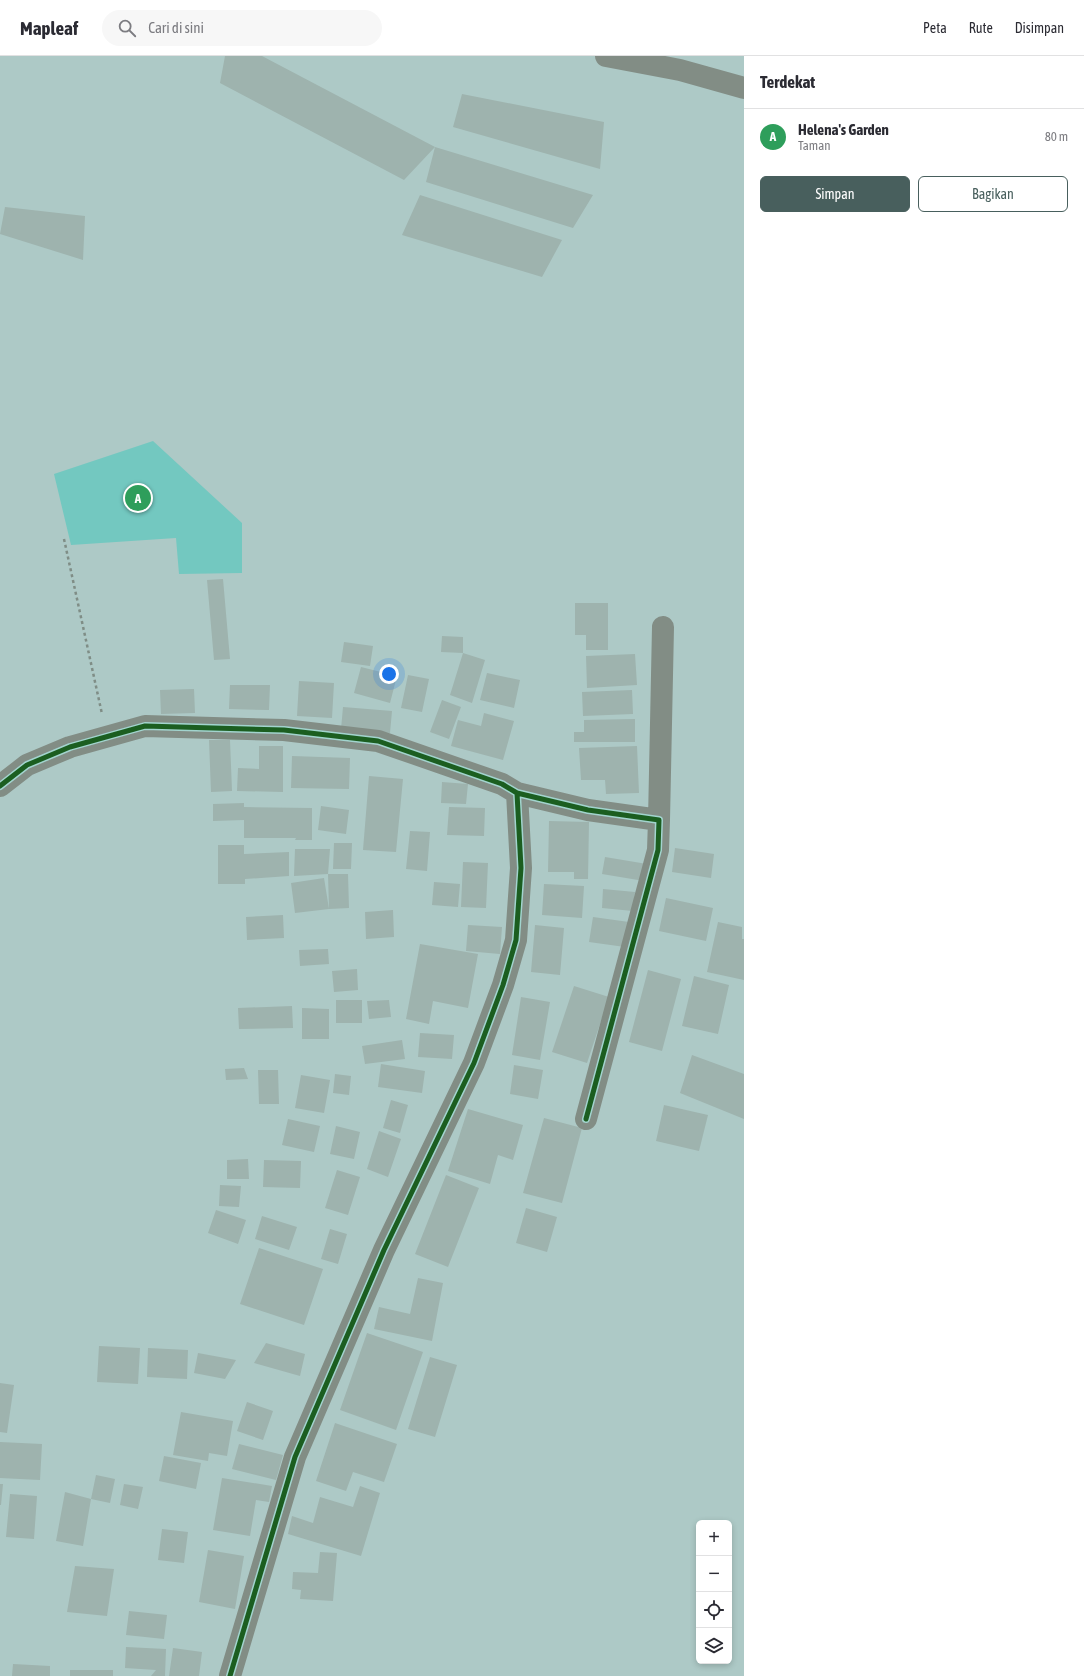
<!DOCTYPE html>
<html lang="id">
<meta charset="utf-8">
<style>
:root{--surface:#fff;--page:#f7f7f7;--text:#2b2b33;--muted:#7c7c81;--line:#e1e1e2;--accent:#485f5d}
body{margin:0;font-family:"Asap Condensed",sans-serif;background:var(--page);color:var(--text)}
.controls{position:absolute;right:12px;bottom:12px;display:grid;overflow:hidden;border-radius:6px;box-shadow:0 2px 6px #0003}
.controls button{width:36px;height:36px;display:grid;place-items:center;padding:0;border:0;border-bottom:1px solid var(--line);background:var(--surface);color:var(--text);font:20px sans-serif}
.you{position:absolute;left:389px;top:618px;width:14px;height:14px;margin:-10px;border:3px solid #fff;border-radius:50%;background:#1a73e8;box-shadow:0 0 0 6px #1a73e833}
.badge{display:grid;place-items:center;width:26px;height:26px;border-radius:50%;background:var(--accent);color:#fff;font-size:13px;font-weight:700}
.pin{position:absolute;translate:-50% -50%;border:2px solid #fff;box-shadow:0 1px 4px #0006}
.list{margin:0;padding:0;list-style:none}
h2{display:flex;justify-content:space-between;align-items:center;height:52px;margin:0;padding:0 16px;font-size:17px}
h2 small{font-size:13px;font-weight:400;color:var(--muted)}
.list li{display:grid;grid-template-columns:26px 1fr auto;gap:12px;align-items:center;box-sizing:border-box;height:56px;padding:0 16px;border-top:1px solid var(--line)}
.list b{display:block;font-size:15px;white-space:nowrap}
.list p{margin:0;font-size:13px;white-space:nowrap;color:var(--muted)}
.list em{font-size:13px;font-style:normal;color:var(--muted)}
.actions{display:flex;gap:8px;padding:12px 16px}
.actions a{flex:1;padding:9px 0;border:1px solid var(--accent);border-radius:6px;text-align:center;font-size:14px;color:var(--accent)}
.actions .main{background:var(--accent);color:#fff}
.icon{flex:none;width:22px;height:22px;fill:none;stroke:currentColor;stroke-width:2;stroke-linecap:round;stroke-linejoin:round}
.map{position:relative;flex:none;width:744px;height:1620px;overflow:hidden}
header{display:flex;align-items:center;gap:24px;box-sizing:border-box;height:56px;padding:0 20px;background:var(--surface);border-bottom:1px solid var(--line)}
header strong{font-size:19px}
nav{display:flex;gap:22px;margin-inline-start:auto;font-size:14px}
.search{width:280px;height:36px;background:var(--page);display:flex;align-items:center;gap:10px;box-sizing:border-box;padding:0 14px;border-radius:22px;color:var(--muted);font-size:15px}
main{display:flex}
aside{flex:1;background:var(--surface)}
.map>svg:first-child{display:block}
.green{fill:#73c8c0}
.building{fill:#9eb3ae}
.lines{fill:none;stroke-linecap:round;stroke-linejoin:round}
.path{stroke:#7f8d86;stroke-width:2.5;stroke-dasharray:3 3;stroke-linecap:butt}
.minor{stroke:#828d85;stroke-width:22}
.cycleway-casing{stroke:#a2d4ce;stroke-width:8}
.cycleway{stroke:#1b5e20;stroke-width:5}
</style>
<header>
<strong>Mapleaf</strong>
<div class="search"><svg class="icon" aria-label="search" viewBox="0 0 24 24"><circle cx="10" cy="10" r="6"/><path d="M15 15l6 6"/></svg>Cari di sini</div>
<nav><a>Peta</a><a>Rute</a><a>Disimpan</a></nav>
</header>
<main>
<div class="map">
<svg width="744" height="1620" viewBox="0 0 744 1620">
<rect width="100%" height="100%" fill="#adc9c6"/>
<path class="green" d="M153 385 242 467V517L179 518 176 482 71 489 54 418Z"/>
<path class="building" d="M225 0H262L435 91 404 124 220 27Z
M462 38 604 66 600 113 453 71Z
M435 91 593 139 573 172 426 126Z
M420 139 562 184 542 221 402 179Z
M5 151 85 160 83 204 0 178Z
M223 523 230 603 214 604 207 524Z
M575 547H608V594H586V579H575Z
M442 580 463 581V597L485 604 472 647 450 639 463 597 441 596Z
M344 586 373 590 370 610 341 606Z
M635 598 637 629 587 632 586 600Z
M361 611 397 620 390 647 354 637Z
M487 617 520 624 514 652 480 644Z
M408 619 429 623 422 656 401 652Z
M299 625 334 627 332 662 297 660Z
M230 629H270L269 654 229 653Z
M194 633 195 657 161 658 160 634Z
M632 634 633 658 583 660 582 636Z
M442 644 461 651 449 683 430 676Z
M343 651 392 655 390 677 341 673Z
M484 657 514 665 503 704 451 690 458 664 481 670Z
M635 663V686H574V676H584V664Z
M209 684H230L232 735 211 736Z
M259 690H283V736L237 735 238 712 259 713Z
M637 690 639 737 606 738 605 724H581L579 692Z
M292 700 350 702 349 733 291 732Z
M369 720 403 723 396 796 363 794Z
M442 726 468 728 466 748 441 747Z
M244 747V751L312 752V784H295L296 782H244V764L213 765V748Z
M321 750 349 754 346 778 318 774Z
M449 751 485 752 484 780 447 779Z
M549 765 589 766 588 823H574V816H548Z
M410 775 430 776 427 815 406 813Z
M334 787H352L351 813H333Z
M218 789H244V798L289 796V820L245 823V828H218Z
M675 792 714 798 711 822 672 816Z
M295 793H330L328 818 294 820Z
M605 801 647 808 644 825 602 818Z
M463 806 488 807 486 852 461 851Z
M328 818H348L349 852 329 853Z
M324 822 329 853 295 857 291 827Z
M434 826 460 828 458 851 432 849Z
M544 828 584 830 582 862 542 859Z
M603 833 635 836 633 855 602 852Z
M666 842 713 852 706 885 659 875Z
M393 854 394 881 366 883 365 856Z
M283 859 284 882 247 884 246 861Z
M593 861 629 866 625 891 589 886Z
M718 866 742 871V883H744V924L707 916Z
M468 869 502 871 500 898 466 895Z
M535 869 564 872 560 919 531 916Z
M420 888 478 898 468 952 433 945 429 968 406 963Z
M328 893 329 908 300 910 299 894Z
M357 913 358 934 334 936 332 915Z
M648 914 681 923 662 995 629 986Z
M694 920 729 929 718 978 682 970Z
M574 930 609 941 587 1007 552 996Z
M521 941 550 946 540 1004 512 999Z
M336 944H362V967H336Z
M389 944 391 961 369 963 367 945Z
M292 950 293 972 239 973 238 952Z
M302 952 329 953V983H302Z
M420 977 454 979 452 1003 418 1001Z
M402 984 405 1003 365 1008 362 990Z
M692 999 744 1018V1063L680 1037Z
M381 1008 425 1015 422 1037 378 1031Z
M514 1009 543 1014 538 1043 510 1038Z
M244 1012 248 1023 226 1024 225 1013Z
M258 1014H278L279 1048H259Z
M335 1018 351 1020 349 1039 333 1037Z
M301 1019 330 1024 324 1057 295 1052Z
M391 1044 408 1049 400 1077 383 1072Z
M664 1049 708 1059 699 1095 656 1085Z
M468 1053 523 1069 513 1104 498 1099 490 1128 448 1115Z
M544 1062 582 1072 562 1147 523 1137Z
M288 1063 320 1070 314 1096 282 1089Z
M336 1070 360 1076 354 1103 330 1098Z
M379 1075 401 1083 388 1121 367 1113Z
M248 1103 249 1123H227V1104Z
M264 1104 301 1105 300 1132 263 1131Z
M337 1114 360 1121 348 1159 325 1152Z
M446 1119 479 1132 448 1211 415 1198Z
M220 1129 241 1130 239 1151 219 1150Z
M526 1152 557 1161 547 1196 516 1187Z
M216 1154 246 1164 238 1188 208 1177Z
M262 1160 297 1171 289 1194 255 1183Z
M330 1173 347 1178 338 1208 321 1203Z
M259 1192 323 1213 304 1269 240 1248Z
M418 1222 443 1227 432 1285 374 1273 379 1251 410 1258Z
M367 1277 423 1296 396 1374 340 1354Z
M266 1287 305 1298 300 1320 254 1307Z
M99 1290 140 1292 138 1328 97 1326Z
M148 1292 188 1294 187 1323 147 1321Z
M198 1297 236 1304 225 1323 194 1317Z
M430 1301 457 1309 435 1381 408 1373Z
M0 1327 14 1329 7 1377 0 1376Z
M247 1346 273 1355 263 1384 237 1375Z
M181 1356 233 1365 227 1400 209 1397 208 1405 173 1399Z
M335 1367 397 1388 384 1426 353 1416 346 1435 316 1425Z
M0 1386 42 1388 40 1424 0 1422Z
M239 1388 283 1399 276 1424 232 1413Z
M164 1400 201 1407 196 1433 159 1425Z
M96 1419 115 1423 110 1447 91 1443Z
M222 1422 272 1430 269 1446 256 1444 250 1480 213 1474Z
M0 1428H3L1 1449H0Z
M124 1428 143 1431 138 1453 120 1449Z
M360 1430 380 1437 361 1500 288 1478 292 1460 313 1467 320 1441 353 1451Z
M65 1436 91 1443 83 1490 56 1485Z
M10 1438 37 1440 34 1483 6 1481Z
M162 1473 188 1476 184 1507 158 1504Z
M208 1494 244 1500 235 1553 199 1546Z
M320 1496 337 1497 333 1545 300 1543 301 1534 292 1533 293 1516 318 1517Z
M75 1510 114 1513 107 1560 67 1556Z
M129 1555 167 1559 164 1583 126 1579Z
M126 1591 166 1593 165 1620H151L156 1614 125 1612Z
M173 1592 202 1596 199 1620H169Z
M13 1608 50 1610V1620H12Z
M70 1614H113V1620H70Z"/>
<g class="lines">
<path class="path" d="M64 483 102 658"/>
<path class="minor" d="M606 0 680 14 744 32
M0 730 27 709 70 691 145 670 284 674 378 685 502 728 517 737 588 754 659 764 658 794 586 1063
M659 764 663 571
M230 1620 295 1401 384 1194 474 1007 503 929 516 884 521 812 517 737"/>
<defs>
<path id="cycleway" d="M0 730 27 709 70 691 145 670 284 674 378 685 502 728 517 737 588 754 659 764 658 794 586 1063
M230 1620 295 1401 384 1194 474 1007 503 929 516 884 521 812 517 737"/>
</defs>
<use href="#cycleway" class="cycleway-casing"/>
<use href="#cycleway" class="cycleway"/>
</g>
</svg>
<div class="controls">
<button>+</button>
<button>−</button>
<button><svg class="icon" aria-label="locate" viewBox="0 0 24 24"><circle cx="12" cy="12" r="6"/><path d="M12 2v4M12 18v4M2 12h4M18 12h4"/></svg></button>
<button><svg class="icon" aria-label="layers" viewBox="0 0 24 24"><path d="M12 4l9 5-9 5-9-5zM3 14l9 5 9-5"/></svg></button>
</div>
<div class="you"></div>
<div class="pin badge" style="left:138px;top:442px;background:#2e9e5b">A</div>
</div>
<aside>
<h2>Terdekat<small></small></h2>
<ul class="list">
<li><span class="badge" style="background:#2e9e5b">A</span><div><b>Helena's Garden</b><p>Taman</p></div><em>80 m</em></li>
</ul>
<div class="actions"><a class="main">Simpan</a><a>Bagikan</a></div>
</aside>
</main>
